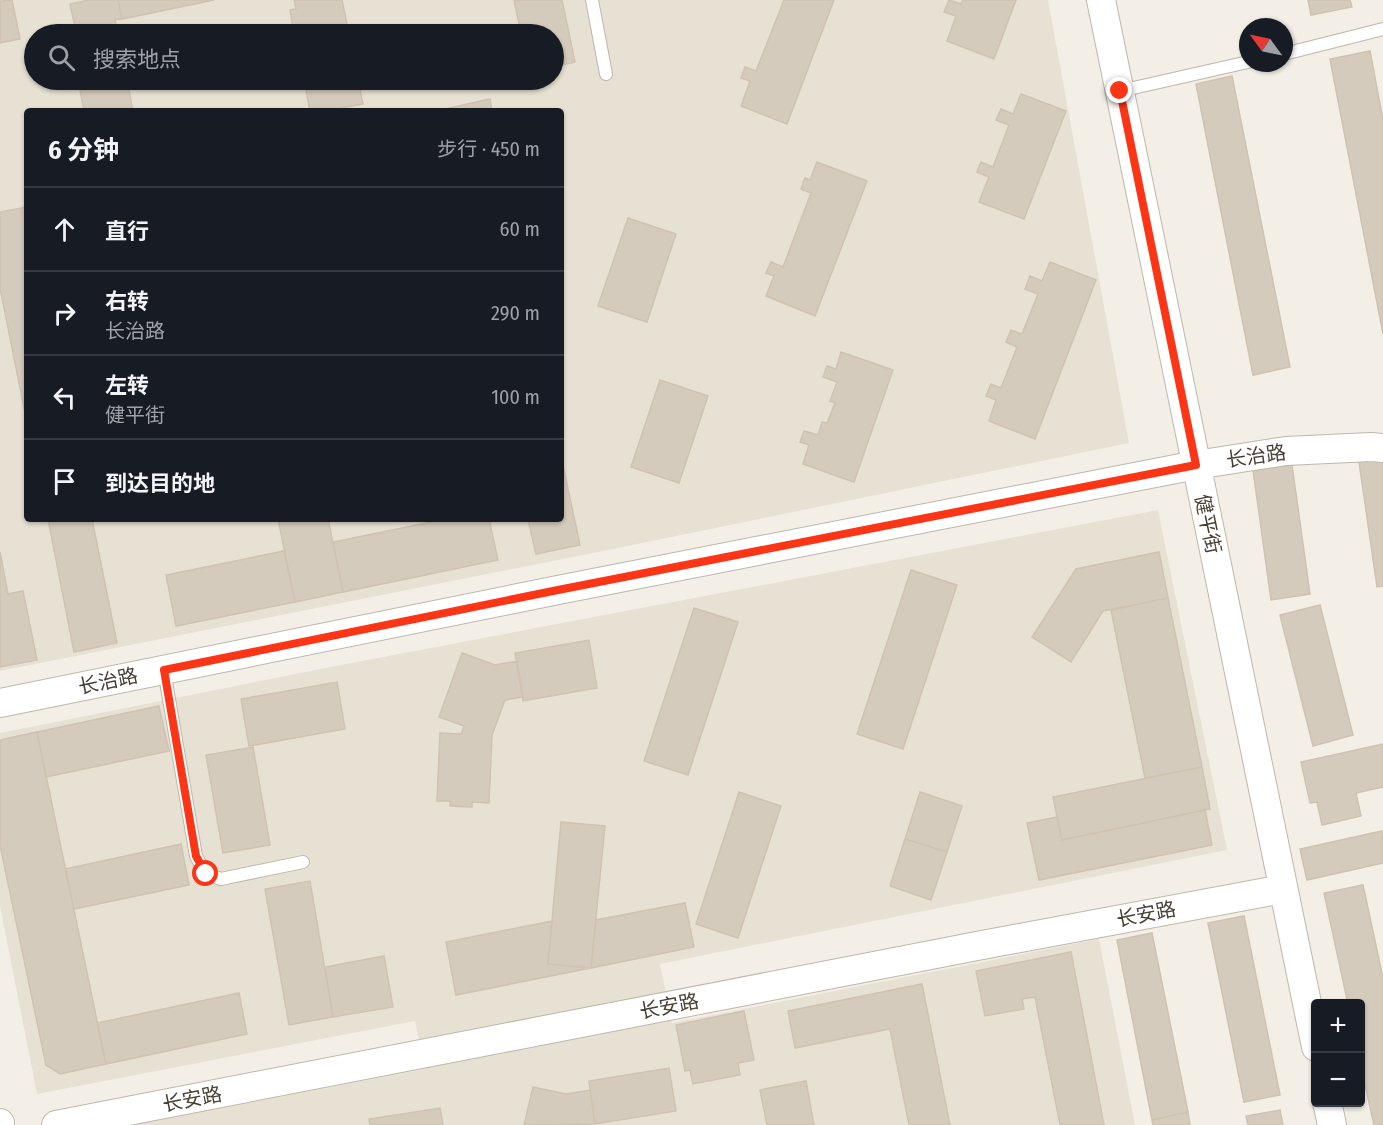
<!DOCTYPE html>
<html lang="zh">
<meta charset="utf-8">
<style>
:root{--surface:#171b24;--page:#242831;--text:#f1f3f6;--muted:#9ea1a6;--line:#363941}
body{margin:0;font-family:"Fira Sans Condensed","Noto Sans SC",sans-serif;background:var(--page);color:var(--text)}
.controls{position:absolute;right:18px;bottom:18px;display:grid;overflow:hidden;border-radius:6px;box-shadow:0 2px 4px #0004}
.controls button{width:54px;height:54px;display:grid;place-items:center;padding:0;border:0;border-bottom:2px solid var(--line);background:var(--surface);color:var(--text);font:30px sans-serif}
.compass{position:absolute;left:1239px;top:18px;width:54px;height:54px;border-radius:50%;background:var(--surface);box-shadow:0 2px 4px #0004;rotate:303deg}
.stop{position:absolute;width:18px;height:18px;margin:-14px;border:4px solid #fb3516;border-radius:50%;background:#fff}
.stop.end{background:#fb3516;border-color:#fff;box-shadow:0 2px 6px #0008}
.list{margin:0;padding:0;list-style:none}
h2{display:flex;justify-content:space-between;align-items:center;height:78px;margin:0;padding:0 24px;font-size:26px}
h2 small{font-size:20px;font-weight:400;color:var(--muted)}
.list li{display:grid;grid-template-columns:39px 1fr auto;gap:18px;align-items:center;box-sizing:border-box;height:84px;padding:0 24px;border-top:2px solid var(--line)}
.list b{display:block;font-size:22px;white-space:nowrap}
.list p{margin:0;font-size:20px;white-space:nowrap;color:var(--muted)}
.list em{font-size:20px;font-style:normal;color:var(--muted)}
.icon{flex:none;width:33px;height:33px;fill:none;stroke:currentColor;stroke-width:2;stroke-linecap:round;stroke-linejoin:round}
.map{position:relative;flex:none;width:1383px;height:1125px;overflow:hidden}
.search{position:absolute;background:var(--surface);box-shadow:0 2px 4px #0004;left:24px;top:24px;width:540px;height:66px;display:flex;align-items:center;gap:15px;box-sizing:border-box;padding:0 21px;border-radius:33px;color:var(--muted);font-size:22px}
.panel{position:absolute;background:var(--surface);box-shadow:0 2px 4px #0004;left:24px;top:108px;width:540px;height:414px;border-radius:6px}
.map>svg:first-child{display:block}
.residential{fill:#e7e1d4;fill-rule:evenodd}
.building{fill:#d5cbbc;stroke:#d0c2af;stroke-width:1.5}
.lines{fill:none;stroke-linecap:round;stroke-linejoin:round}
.service-casing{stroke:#bfb7a9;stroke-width:14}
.tertiary-casing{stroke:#bfb7a9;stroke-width:30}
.service{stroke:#fff;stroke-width:12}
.tertiary{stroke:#fff;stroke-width:28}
.route{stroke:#fb3516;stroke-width:8}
.labels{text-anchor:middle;stroke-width:4.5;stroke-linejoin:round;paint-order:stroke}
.street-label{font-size:20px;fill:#463f35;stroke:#fff}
</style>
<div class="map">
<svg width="1383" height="1125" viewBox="0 0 1383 1125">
<rect width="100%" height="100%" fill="#f3efe6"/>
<path class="residential" d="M0 0H1048L1129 443 613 549 0 671ZM34 34H554V80H34ZM27 111H561V519H27Z
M1158 510 1227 850 660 964 672 1023 1099 939 1135 1125H131L425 1069 415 1021 37 1094 0 906V733L341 665Z"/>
<path class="building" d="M12 0 20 39 0 43V1Z
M89 0H118L122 19 115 20 118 34H69L68 32 76 31 70 4Z
M118 0H214L122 19Z
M294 0H342L349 34H294L290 10 296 9Z
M514 0H562L575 62 554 67V34H521Z
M784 0H834L787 124 741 106 750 81 741 78 745 67 756 71Z
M949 0 961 4 963 0H1016L994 59 947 41 956 16 944 12Z
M1308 0H1350L1352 7 1311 15Z
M1370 51 1383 120V334L1330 59Z
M1232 76 1290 367 1253 375 1196 84Z
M78 80H127L133 111H84Z
M304 80H358L363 104 325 111H310Z
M1021 94 1066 111 1024 219 979 202 989 177 977 172 981 162 993 167 1009 125 996 120 1001 109 1013 114Z
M490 99 492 111H446L445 109Z
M817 162 867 181 815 316 766 296 774 276 766 273 771 262 783 267 811 193 801 189 805 178 810 180Z
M27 207V417L26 418 0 288V212Z
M628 218 676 234 647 322 598 306Z
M1050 262 1096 280 1035 439 989 421 996 400 986 396 991 384 1001 388 1017 347 1006 342 1011 330 1022 334 1038 294 1025 289 1030 276 1042 281Z
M841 352 893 370 854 482 803 464 809 445 800 442 804 431 818 435 822 422 827 423 835 403 830 401 837 382 823 377 827 366 836 369Z
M660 380 708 396 679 483 631 467Z
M561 456 580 545 536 554 528 519H561Z
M1383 459V586L1377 587 1359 462Z
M1292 465 1310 594 1271 600 1253 470Z
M48 519H92L117 643 74 652Z
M278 519H328L343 592 295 602Z
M446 519H489L498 560 343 592 333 542Z
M284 551 295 602 176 626 166 575Z
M0 552 8 594 23 591 37 660 0 667Z
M1159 552 1168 598 1103 611 1071 662 1032 637 1076 569Z
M911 570 957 585 903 749 857 734Z
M1168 598 1202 767 1145 778 1111 610Z
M1320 605 1353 735 1313 746 1280 615Z
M694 608 738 622 688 775 644 761Z
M589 640 597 688 523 701 515 653Z
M462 653 495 665 517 661 523 697 505 700 492 735 489 803 472 802V807L450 806V801H437L440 733 461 734 464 726 439 717Z
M337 682 345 729 249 746 241 699Z
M159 706 169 751 46 777 37 732Z
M37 732 106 1064 60 1074 46 1065 0 845V740Z
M1383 744V787L1356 793 1361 816 1322 825 1317 802 1310 803 1301 762Z
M253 747 270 845 223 853 206 755Z
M1202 767 1210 809 1062 840 1053 797Z
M739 792 781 806 738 938 696 924Z
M920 792 962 806 947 852 905 839Z
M1205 810 1212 845 1039 880 1027 823 1057 817 1062 840Z
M561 822 605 826 591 968 548 964Z
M1382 831 1383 863 1307 880 1300 849Z
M905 839 947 852 931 900 890 886Z
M181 844 189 885 74 909 65 869Z
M310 881 333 1017 289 1025 265 889Z
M1363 885 1383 978V1125H1374L1360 1063V1004H1348L1324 893Z
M685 903 694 947 591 968 596 920Z
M1244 916 1280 1095 1244 1102 1208 923Z
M552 921 548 964 591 968 456 995 446 942Z
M1152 933 1188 1112 1152 1120 1117 940Z
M1071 952 1104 1125H1060L1035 997 1022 999 1024 1009 985 1016 976 971Z
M384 956 393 1007 333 1017 325 967Z
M922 984 950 1125H909L890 1029 795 1048 788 1011Z
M239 993 247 1034 106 1064 97 1023Z
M744 1011 754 1060 738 1063 740 1075 693 1084 690 1070 685 1071 676 1025Z
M669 1068 676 1111 595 1124 589 1081Z
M806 1081 814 1125H767L760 1090Z
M533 1087 566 1094 590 1090 595 1124 524 1125Z
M440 1108 443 1125H370L369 1119Z
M1280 1110 1283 1125H1248L1246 1116Z
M1188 1112 1190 1125H1153L1152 1120Z"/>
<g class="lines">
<defs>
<path id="service" d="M592 0 606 74
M1284 54 1383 29
M1120 91 1248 62
M164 670 196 856 206 874 221 879 303 862"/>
<path id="tertiary" d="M1101 0 1316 1047
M0 703 558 590 1196 465 1286 451 1371 447 1383 448
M1327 1102 1332 1125
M0 1123V1125
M56 1125 977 946 1283 889"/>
</defs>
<use href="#service" class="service-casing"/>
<use href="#tertiary" class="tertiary-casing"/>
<use href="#service" class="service"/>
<use href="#tertiary" class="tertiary"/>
</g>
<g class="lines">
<path class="route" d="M206 874 196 856 164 670 558 590 1196 465 1120 91"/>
</g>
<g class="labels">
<g class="street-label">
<text transform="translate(1256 456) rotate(-8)" y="7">长治路</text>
<text transform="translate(1208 524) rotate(78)" y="7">健平街</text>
<text transform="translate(108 681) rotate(-12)" y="7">长治路</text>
<text transform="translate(1146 914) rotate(-11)" y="7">长安路</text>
<text transform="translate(669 1006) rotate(-11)" y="7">长安路</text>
<text transform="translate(192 1099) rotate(-11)" y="7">长安路</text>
</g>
</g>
</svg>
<div class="controls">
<button>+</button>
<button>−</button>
</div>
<svg class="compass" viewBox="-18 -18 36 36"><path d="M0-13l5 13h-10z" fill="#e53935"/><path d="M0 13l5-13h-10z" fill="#9ea1a6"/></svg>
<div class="stop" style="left:206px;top:874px"></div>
<div class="stop end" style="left:1120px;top:91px"></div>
<div class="search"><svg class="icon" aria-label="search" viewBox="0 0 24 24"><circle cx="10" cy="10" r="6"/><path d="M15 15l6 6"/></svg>搜索地点</div>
<section class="panel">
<h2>6 分钟<small>步行 · 450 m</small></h2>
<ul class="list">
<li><svg class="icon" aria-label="ahead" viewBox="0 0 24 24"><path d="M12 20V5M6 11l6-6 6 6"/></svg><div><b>直行</b></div><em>60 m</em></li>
<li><svg class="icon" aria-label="right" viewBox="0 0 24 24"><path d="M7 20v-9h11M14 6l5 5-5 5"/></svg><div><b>右转</b><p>长治路</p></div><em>290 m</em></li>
<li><svg class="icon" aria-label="left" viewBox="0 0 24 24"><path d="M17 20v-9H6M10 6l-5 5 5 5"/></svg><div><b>左转</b><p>健平街</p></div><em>100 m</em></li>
<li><svg class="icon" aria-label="arrive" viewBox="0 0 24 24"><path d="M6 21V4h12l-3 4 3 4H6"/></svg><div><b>到达目的地</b></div></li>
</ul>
</section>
</div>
